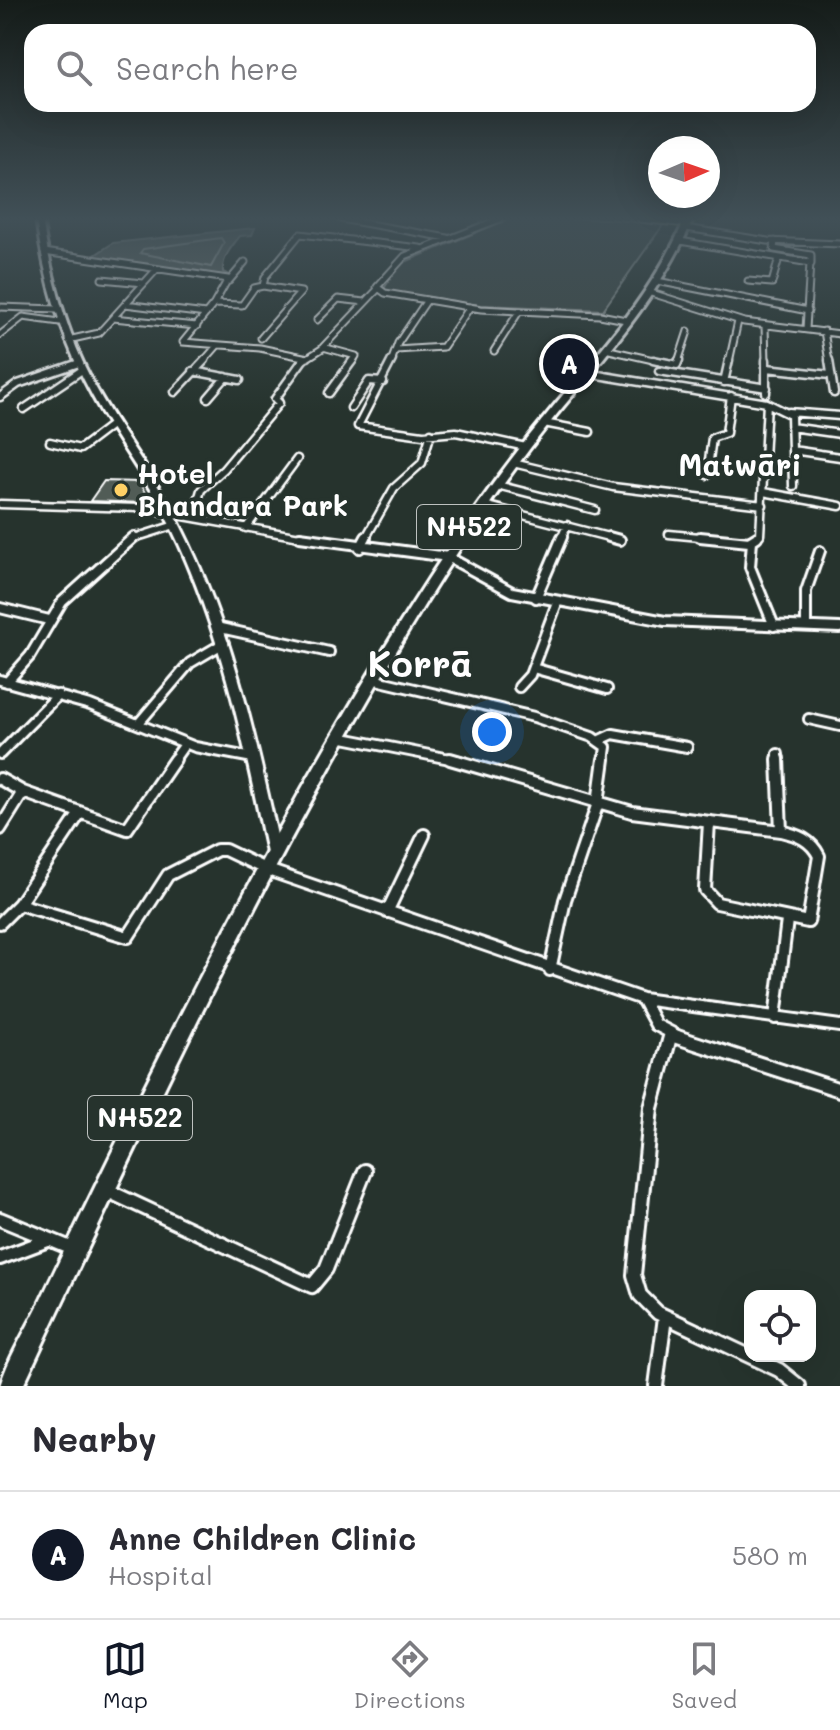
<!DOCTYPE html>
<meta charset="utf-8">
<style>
:root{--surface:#fff;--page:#f7f7f7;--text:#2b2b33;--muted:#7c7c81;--line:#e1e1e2;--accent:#111827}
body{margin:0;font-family:Mali,sans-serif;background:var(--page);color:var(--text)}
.controls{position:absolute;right:24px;bottom:24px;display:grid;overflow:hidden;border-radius:16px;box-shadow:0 8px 32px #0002}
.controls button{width:72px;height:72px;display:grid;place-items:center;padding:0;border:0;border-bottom:2px solid var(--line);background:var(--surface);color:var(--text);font:40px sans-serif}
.compass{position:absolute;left:648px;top:136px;width:72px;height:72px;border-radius:50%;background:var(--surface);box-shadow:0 8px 32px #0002;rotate:88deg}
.you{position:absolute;left:492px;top:732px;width:28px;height:28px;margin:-20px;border:6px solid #fff;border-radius:50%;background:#1a73e8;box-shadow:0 0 0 12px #1a73e833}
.badge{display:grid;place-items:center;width:52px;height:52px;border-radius:50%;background:var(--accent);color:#fff;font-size:26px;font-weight:700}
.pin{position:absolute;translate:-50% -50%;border:4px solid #fff;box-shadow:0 2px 8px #0006}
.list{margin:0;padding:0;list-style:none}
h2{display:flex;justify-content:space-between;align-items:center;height:104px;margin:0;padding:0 32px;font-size:34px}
h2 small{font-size:26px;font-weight:400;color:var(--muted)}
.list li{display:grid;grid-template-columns:52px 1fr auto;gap:24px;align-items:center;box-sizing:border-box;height:128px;padding:0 32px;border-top:2px solid var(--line)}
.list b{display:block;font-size:30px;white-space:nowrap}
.list p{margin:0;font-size:26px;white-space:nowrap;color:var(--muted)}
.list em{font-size:26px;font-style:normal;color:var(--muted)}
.icon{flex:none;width:44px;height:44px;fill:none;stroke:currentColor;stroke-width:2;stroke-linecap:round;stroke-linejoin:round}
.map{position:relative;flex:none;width:840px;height:1386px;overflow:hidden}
.search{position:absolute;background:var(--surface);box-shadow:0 8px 32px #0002;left:24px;right:24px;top:24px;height:88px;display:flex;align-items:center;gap:20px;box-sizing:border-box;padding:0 28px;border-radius:24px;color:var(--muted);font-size:30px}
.sheet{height:232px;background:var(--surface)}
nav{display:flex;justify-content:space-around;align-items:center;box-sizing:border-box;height:112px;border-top:2px solid var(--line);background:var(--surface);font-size:22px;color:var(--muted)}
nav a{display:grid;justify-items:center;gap:4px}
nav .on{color:var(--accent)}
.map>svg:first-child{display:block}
.green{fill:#3e4944;stroke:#9ea4a2;stroke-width:2}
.water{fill:#67706c;stroke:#a4a9a7;stroke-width:2}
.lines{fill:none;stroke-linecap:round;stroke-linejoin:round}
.shore{stroke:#c2c6c4;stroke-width:2}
.building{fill:#515c57;stroke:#fff;stroke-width:2}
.street-far4-casing{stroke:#fff;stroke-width:9}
.street-far3-casing{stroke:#fff;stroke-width:11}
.street-far2-casing{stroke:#fff;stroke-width:14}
.street-far1-casing{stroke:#fff;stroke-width:16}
.street-casing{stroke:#fff;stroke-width:18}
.secondary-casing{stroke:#fff;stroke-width:6}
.highway-casing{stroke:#fff;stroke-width:6}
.street-far4{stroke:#26332d;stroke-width:5}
.street-far3{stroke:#26332d;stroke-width:6}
.street-far2{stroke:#26332d;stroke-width:8}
.street-far1{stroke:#26332d;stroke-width:10}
.street{stroke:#26332d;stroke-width:12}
.secondary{fill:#26332d;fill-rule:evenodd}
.highway{fill:#26332d;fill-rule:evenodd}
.poi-dot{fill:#ffd166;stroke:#26332d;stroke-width:3}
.labels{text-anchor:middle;stroke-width:7;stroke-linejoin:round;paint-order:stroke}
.shield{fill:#26332d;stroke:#bec2c0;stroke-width:2}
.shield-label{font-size:26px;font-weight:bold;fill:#fff}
.poi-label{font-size:28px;font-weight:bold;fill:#fff;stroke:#26332d;text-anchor:start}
.far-district-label{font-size:30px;font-weight:bold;fill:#fff;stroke:#26332d}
.district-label{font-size:36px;font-weight:bold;fill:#fff;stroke:#26332d}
</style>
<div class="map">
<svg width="840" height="1386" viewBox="0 0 840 1386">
<rect width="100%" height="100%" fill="#26332d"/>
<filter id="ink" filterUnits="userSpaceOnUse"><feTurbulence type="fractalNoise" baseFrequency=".0125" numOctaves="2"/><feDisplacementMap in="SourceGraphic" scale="16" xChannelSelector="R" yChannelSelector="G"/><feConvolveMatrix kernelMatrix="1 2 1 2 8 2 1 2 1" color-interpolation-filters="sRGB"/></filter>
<g filter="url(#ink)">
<path class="green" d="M509 219H606L663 225 603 310 480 305 383 290 400 264Z"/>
<path class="water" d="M255 228 252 235 240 236C231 247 222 258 223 272L231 276 229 278 92 257 113 243Z"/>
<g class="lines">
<path class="shore" d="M221 238 224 243 211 267 140 253 143 249Z"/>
</g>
<path class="building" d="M104 481 139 482 148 498 143 503 90 501Z"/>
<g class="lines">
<defs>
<path id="street-far4" d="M341 219 448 238
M500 219 405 256 377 287 385 293 481 309 600 315 626 320
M640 219 688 224
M686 228 768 241 840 244
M680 241 810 263 806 329
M775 241 774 249 811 255V264
M44 252 228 279 214 304 183 342 260 348 308 358
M102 279 143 283
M229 281 245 262
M657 281 808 311
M748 281 772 283 779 258
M648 292 744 322 840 334
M125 304 206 314
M214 304 242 305 254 288 263 286
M0 307 57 309
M113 318 197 326
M317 320 338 299 365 302
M765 326 766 362
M824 331 829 362
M0 335 23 317 60 322
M261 338 301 292 263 286 265 277 300 234 420 248
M68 340 99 333 157 269
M605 349 662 362
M396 350 443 347 470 307
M494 351 518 313
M203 362 217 346
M301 362 323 348
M352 362 356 356 323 347 378 289
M391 362 398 343 427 300
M678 362 688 331
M729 362 738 321"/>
<path id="street-far3" d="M392 360 358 426 423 435 456 432 526 447
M653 360 677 365 679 360
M766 360V393
M829 360 834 393
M767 368 830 375
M193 371 240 380
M545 371 582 379
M659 371 767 388
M586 373 767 403 760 535 754 539
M724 382 729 360
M175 392 205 360
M329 393 353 360
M0 397 18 384 79 363
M208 398 226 377
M767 403 791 415 793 486
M351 408 369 381 383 382
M24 409 82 370
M789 412 840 416
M544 423 590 432
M791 427 840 434
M50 442 80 449 113 424
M792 450 840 457
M513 463 613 487 763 505
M707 475 712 438 726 433 731 396
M497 485 595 510
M763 492 840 506
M0 504 139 508 311 539
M484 505 616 539
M193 517 201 490 224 469 279 403 275 399 303 360
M246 528 297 459
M669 534 720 539
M131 539 175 525
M365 539 394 488 422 463 431 433
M561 539 567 525"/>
<path id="street-far2" d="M300 537 448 557 512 592 665 621 840 628
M609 537 620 540
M700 537 749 542 757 537
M752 541 750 567 774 626
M360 548 366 537
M536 598 562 537
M0 608 49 620
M806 626V591L820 551
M216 627 329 652
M533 668 607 689
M372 679 534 717 592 737 606 747 604 761
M0 680 90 705 195 747 253 758
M7 682 30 656 62 602 134 537
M519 687 530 675 557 603
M809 719 840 726
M138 724 190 663 224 643
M338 737 460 761
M600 740 613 734 687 747
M0 754 58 695
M778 754V761
M173 761 185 744"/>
<path id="street-far1" d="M450 759 632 812 781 831C798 835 811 840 819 856L808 922 717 903 705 890 709 822
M778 759 781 831
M0 779 23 792 0 829
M23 792 127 829 175 759
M19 904 128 937 168 875 217 850H225L265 869 642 999 840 1026
M387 912 424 835
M0 923 19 904 80 813
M550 970 565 900 598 803 604 759
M642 999 656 1025 683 1039
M775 1018 787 920
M670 1039 671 1035"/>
<path id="street" d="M670 1037 651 1108 634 1275 640 1295 658 1313 779 1370 799 1386
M677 1037 840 1090
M106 1190 312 1286 326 1269 365 1171
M0 1219 73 1249
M0 1258 48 1240
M656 1386 665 1317"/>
<path id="secondary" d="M36 219H42C51 276 65 330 92 381 119 432 156 476 181 527 233 630 256 742 281 853L279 857 274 859 269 857 267 853C244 742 221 630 171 527 149 482 117 442 93 397 62 341 45 282 36 219Z"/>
<path id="highway" d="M685 219H693C658 302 596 365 541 434 499 488 462 544 426 602 272 853 148 1120 23 1386H0C8 1359 25 1332 38 1306 63 1253 89 1199 115 1146 222 930 334 716 470 516 497 477 526 439 557 402 605 345 655 289 685 219Z"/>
</defs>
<use href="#street-far4" class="street-far4-casing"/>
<use href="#street-far3" class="street-far3-casing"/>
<use href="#street-far2" class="street-far2-casing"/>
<use href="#street-far1" class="street-far1-casing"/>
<use href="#street" class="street-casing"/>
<use href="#secondary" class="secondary-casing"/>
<use href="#highway" class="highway-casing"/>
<use href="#street-far4" class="street-far4"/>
<use href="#street-far3" class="street-far3"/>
<use href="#street-far2" class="street-far2"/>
<use href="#street-far1" class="street-far1"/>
<use href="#street" class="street"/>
<use href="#secondary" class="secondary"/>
<use href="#highway" class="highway"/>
</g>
</g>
<linearGradient id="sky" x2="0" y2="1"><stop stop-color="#151c19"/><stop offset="0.53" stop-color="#415057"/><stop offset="1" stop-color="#415057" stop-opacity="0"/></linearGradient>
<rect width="840" height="413" fill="url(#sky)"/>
<circle class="poi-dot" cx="121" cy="490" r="8"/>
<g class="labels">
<g class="shield">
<rect x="417" y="505" width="104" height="44" rx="6"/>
<rect x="88" y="1096" width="104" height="44" rx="6"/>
</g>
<g class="shield-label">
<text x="469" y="536">NH522</text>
<text x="140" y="1127">NH522</text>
</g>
<g class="poi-label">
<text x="137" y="484">Hotel<tspan x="137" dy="32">Bhandara Park</tspan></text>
</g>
<g class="far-district-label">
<text x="740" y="476">Matwāri</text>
</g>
<g class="district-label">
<text x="420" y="677">Korrā</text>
</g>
</g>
</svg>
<div class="controls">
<button><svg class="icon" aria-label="locate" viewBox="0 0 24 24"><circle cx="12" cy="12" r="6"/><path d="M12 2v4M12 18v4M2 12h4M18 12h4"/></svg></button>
</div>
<svg class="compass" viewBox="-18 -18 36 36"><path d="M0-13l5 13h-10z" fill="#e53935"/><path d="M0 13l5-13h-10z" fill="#7c7c81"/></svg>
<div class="you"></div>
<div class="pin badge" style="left:569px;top:364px">A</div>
<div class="search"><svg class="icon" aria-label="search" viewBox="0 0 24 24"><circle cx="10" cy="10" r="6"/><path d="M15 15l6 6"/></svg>Search here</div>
</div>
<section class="sheet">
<h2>Nearby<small></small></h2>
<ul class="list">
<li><span class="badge">A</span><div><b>Anne Children Clinic</b><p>Hospital</p></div><em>580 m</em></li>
</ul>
</section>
<nav>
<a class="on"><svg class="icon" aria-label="map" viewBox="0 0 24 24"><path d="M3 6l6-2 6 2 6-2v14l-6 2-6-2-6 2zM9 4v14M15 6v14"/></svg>Map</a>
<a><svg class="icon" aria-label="directions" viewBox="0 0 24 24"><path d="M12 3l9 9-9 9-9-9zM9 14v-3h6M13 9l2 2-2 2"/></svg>Directions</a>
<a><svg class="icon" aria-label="saved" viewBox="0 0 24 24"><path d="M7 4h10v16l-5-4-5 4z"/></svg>Saved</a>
</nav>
